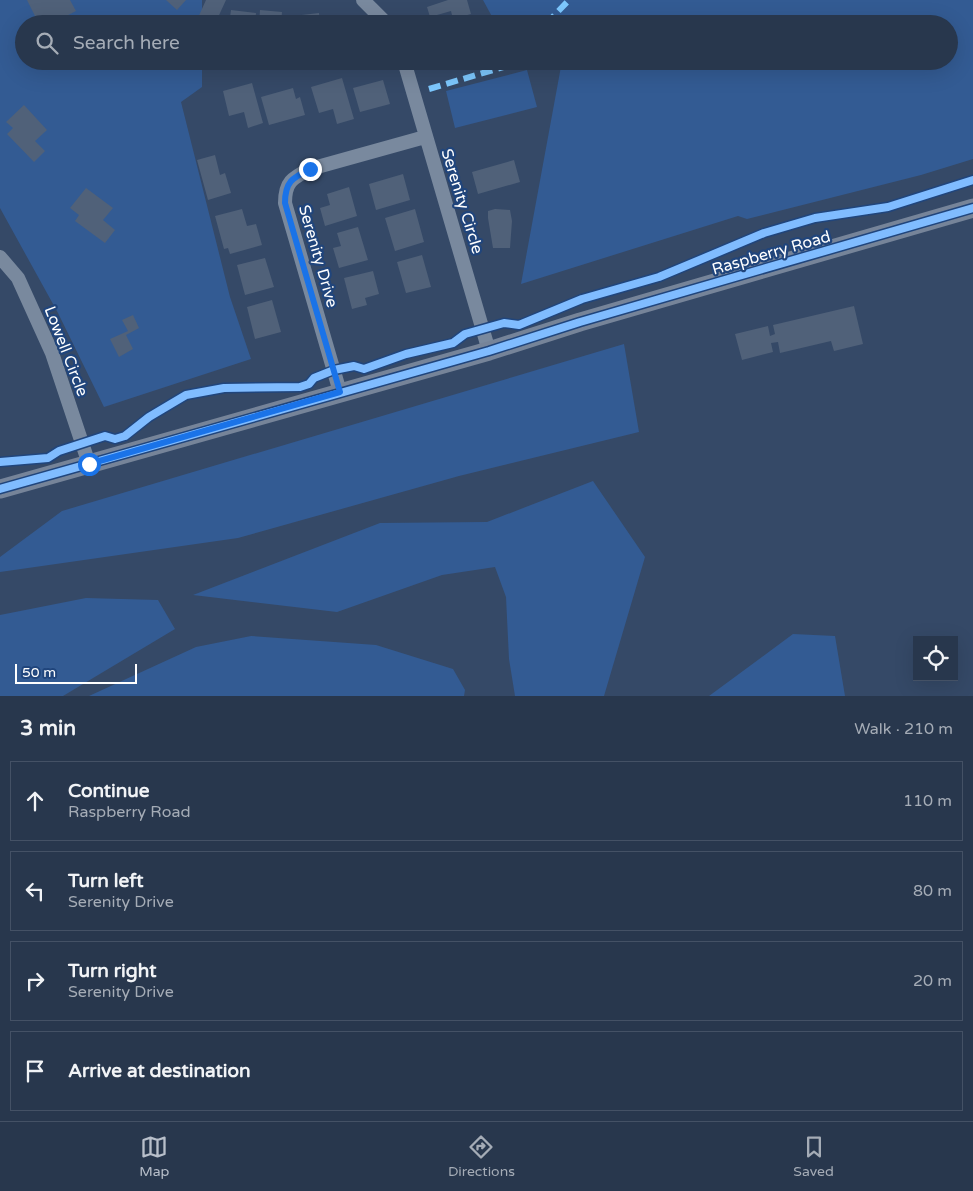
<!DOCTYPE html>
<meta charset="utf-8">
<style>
:root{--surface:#28374d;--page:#303f54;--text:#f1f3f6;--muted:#a5acb6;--line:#445165;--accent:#b8bfca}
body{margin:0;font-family:"Varela Round",sans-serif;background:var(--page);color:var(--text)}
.controls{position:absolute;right:15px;bottom:15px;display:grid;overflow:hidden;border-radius:0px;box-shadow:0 5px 20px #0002}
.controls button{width:45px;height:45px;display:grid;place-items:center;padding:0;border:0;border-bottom:1px solid var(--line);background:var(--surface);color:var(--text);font:25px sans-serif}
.scale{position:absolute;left:15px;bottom:12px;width:122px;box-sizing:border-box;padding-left:5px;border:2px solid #fff;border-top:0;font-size:14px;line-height:18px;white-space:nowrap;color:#fff;-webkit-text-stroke:4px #20457c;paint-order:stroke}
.stop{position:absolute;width:15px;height:15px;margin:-11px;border:4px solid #1a73e8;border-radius:50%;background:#fff}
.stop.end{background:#1a73e8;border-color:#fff;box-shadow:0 1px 5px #0008}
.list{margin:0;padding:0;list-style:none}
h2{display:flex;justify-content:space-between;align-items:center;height:65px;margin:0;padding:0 20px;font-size:21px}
h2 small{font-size:16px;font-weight:400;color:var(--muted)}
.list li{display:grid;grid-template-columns:32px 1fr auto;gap:15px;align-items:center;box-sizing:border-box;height:80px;margin:0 10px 10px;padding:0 10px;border:1px solid var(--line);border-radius:0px}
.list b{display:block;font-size:19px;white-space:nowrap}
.list p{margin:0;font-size:16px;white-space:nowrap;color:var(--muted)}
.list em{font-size:16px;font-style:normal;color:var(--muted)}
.icon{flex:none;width:28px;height:28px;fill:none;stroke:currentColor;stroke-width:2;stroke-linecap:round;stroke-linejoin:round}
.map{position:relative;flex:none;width:973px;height:696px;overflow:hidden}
.search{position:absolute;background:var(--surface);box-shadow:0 5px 20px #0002;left:15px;right:15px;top:15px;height:55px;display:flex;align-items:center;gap:12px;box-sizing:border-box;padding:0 18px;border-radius:28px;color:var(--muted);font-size:19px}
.sheet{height:425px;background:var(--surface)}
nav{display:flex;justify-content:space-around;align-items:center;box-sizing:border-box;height:70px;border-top:1px solid var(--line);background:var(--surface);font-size:14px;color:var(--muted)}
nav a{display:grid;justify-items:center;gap:2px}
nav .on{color:var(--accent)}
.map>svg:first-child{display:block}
.green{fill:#335b93}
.building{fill:#506179}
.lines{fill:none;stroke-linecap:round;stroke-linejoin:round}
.street{stroke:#79899e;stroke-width:14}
.secondary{stroke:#768499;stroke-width:19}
.quiet{stroke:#7dc8fe;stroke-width:6;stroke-dasharray:12 6;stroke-linecap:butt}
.cycleway-casing{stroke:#20457c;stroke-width:11}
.cycleway{stroke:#80bcff;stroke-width:8}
.route{stroke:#1a73e8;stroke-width:6}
.labels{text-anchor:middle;stroke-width:4.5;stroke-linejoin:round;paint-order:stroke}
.street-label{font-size:16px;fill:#fff;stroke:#20457c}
</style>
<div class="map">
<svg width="973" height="696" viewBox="0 0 973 696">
<rect width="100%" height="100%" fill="#354967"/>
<path class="green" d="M0 0H202V24H24V61H202V87L181 102 230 297 251 359 104 407 58 313 0 208Z
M483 0H973V159L921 175 747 219 738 216 521 284 562 61H949V24H496Z
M527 70 537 107 455 128 446 91Z
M624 344 639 432 459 476 238 538 0 572V557L62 511Z
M593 481 645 557 604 696H515L509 659 506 597 495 567 442 575 337 612 193 595 380 523 487 522Z
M86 598 158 600 175 629 63 696H0V615Z
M793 634 835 636 845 696H709Z
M251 636 376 645 453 669 465 690 464 696H89L196 647Z"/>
<path class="building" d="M27 0H70L76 11 53 23 50 19 39 24Z
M166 0H186L177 10Z
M206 0H226L215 24H205L197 20Z
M448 0H467L471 14 453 19 451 11 430 17 427 7Z
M231 10 256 13 255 24H229Z
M260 10 282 12 281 24H259Z
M319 13 320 24H294L293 16Z
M342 78 354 119 337 124 333 109 319 113 311 87Z
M383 80 390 104 360 112 353 88Z
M252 83 263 123 248 128 244 112 229 116 223 91Z
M293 88 296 99 300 97 305 115 269 125 261 97Z
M24 105 47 130 35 141 45 151 34 162 7 134 13 128 6 122Z
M215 155 220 175 225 173 231 193 208 200 197 160Z
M514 160 520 182 478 194 472 172Z
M403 174 410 200 376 210 369 184Z
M349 187 357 216 325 226 320 208 330 205 327 194Z
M86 188 113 208 103 220 115 230 105 243 75 221 79 215 70 208Z
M242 209 247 226 256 224 262 245 230 254 228 248 224 249 215 216Z
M415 209 424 242 395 251 385 218Z
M495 209 510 210 512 221 510 248H493L488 218V211Z
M358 227 368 260 339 268 333 248 341 246 337 233Z
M422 255 431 287 406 293 397 262Z
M265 258 274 287 245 295 237 265Z
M373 271 379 294 365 298 367 305 352 309 344 278Z
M272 300 281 332 255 339 247 307Z
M854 306 863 344 834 351 831 341 780 353 778 342 771 343 773 352 742 360 735 334 768 326 770 336 775 334 773 325Z
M133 315 139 328 126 335 133 349 119 357 110 339 128 331 122 320Z"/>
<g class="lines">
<path class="street" d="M363 0 387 24
M404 61 489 351
M0 257 18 278 52 353 89 464
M340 392 285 203C285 182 292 178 310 169L425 137"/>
<path class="secondary" d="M0 489 489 351 580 322 973 208"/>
<path class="quiet" d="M546 24 569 0
M429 89 510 65 513 61"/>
<defs>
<path id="cycleway" d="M0 462 48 458 59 451 105 436 115 439 125 436 149 417 186 395 224 388 300 387 309 384 314 378 334 370 354 366 364 369 406 354 453 343 465 334 504 323 519 325 582 299 659 277 764 233 815 218 888 207 973 180
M0 489 489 351 580 322 973 208"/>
</defs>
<use href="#cycleway" class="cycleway-casing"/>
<use href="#cycleway" class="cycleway"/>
</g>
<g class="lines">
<path class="route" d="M89 464 340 392 285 203C285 182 292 178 310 169"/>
</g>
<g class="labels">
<g class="street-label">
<text transform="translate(463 201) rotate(73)" y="6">Serenity Circle</text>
<text transform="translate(771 252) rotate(-16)" y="6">Raspberry Road</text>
<text transform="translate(319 256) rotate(74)" y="6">Serenity Drive</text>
<text transform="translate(67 351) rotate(69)" y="6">Lowell Circle</text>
</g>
</g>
</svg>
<div class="controls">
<button><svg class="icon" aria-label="locate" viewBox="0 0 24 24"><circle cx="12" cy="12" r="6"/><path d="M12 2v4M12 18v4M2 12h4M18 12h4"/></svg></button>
</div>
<div class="scale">50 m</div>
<div class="stop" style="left:89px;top:464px"></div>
<div class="stop end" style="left:310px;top:169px"></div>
<div class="search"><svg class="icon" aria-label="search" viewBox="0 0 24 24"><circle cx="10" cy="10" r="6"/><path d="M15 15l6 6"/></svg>Search here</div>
</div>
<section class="sheet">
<h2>3 min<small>Walk · 210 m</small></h2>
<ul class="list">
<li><svg class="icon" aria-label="ahead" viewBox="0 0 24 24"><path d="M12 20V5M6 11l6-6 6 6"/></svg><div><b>Continue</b><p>Raspberry Road</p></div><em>110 m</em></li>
<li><svg class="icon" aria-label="left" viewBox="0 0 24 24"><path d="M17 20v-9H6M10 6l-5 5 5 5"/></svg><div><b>Turn left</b><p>Serenity Drive</p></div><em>80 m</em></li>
<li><svg class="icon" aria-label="right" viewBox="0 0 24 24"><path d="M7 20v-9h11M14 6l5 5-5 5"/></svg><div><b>Turn right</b><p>Serenity Drive</p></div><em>20 m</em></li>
<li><svg class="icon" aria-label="arrive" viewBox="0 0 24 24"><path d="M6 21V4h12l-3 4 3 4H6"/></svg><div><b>Arrive at destination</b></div></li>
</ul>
</section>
<nav>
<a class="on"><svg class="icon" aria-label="map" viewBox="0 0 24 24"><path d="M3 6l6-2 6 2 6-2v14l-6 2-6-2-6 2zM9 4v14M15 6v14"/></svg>Map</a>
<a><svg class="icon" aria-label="directions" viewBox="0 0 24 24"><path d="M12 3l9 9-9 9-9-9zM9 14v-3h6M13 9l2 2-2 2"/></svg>Directions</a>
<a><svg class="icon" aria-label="saved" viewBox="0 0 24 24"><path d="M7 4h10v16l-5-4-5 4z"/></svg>Saved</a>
</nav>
